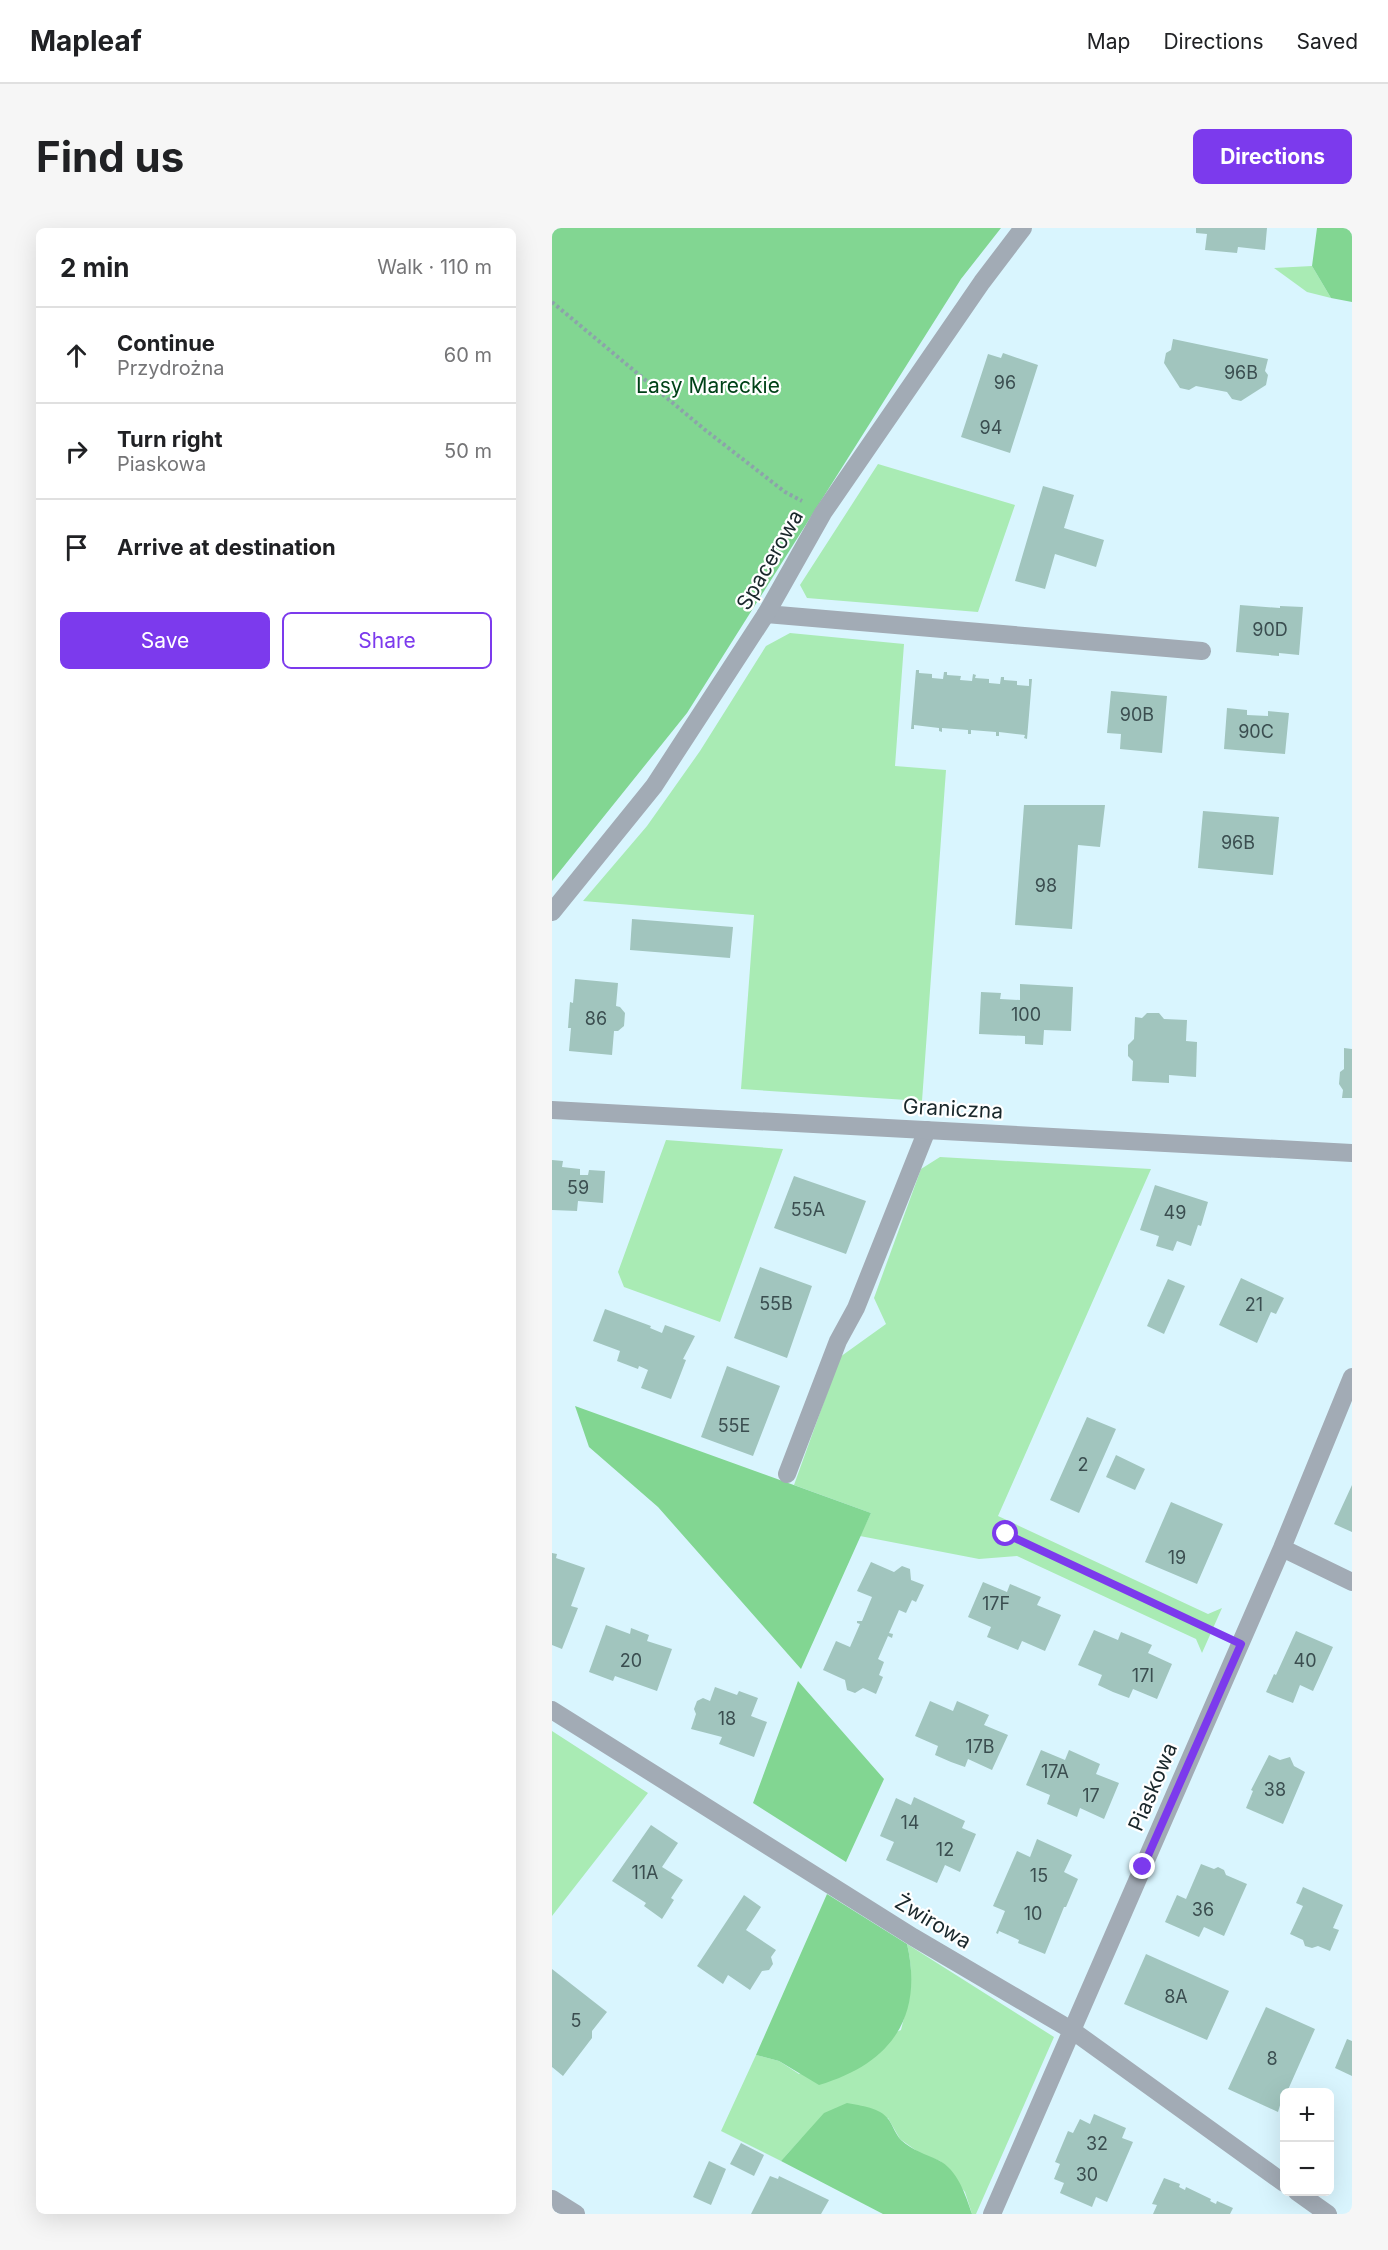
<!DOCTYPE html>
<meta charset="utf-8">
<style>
:root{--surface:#fff;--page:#f6f6f6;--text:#202124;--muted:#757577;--line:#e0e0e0;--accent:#7c3aed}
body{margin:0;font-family:Inter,sans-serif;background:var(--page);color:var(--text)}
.controls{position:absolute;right:18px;bottom:18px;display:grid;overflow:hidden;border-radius:9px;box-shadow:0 6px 24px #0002}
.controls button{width:54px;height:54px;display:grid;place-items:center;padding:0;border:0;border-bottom:2px solid var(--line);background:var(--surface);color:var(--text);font:30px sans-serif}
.stop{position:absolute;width:18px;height:18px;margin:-14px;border:4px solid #7c3aed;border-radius:50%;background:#fff}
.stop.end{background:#7c3aed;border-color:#fff;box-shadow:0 2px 6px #0008}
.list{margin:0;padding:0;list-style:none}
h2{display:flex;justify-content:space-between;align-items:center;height:78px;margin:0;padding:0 24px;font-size:26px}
h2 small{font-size:20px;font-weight:400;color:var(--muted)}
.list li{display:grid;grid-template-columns:39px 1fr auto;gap:18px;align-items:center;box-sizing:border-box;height:96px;padding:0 24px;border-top:2px solid var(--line)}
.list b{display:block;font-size:22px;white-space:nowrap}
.list p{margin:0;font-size:20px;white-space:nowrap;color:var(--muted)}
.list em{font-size:20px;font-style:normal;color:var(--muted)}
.actions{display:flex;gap:12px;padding:18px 24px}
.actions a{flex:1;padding:14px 0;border:2px solid var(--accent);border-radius:9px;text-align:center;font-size:21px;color:var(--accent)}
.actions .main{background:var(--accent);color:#fff}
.icon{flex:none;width:33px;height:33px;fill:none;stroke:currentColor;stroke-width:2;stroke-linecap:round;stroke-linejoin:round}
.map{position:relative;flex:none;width:800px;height:1986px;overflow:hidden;border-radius:9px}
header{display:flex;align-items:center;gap:36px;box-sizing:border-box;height:84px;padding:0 30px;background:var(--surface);border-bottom:2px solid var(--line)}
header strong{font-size:28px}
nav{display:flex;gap:33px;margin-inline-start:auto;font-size:21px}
.intro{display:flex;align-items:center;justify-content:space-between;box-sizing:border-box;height:144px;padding:0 36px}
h1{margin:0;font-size:42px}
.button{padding:15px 27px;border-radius:9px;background:var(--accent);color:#fff;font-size:21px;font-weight:700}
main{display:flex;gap:36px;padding:0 36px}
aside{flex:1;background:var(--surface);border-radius:9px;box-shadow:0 6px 24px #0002}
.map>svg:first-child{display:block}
.green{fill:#a9ebb4}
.forest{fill:#82d692}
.building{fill:#a1c5be}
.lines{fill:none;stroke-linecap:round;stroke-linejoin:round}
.path{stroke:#8ca3aa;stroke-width:4;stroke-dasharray:3 3;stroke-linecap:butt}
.lane{stroke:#a2abb5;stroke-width:18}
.street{stroke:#a2abb5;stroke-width:18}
.route{stroke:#7c3aed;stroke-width:8}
.labels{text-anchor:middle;stroke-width:4.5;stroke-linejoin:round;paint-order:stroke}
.number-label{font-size:18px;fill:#3b4e50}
.park-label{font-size:21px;fill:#004218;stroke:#fff}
.street-label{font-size:21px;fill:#19272b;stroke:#fff}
</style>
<header>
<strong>Mapleaf</strong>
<nav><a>Map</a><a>Directions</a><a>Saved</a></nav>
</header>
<div class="intro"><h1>Find us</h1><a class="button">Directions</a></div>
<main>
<aside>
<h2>2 min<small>Walk · 110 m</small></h2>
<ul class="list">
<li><svg class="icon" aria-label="ahead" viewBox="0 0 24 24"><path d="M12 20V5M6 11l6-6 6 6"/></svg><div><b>Continue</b><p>Przydrożna</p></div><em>60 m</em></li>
<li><svg class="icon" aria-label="right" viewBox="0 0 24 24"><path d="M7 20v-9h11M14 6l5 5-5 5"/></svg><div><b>Turn right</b><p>Piaskowa</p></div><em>50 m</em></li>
<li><svg class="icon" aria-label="arrive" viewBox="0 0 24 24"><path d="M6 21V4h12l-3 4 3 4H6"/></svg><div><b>Arrive at destination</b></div></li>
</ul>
<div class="actions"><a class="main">Save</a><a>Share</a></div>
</aside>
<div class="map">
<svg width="800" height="1986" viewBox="0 0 800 1986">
<rect width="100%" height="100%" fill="#d9f5fe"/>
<path class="green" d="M760 38 779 70 755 64 722 40Z
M326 236 463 277 426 384 255 370 248 357Z
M238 405 352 416 343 538 394 542 370 873 189 861 202 687 31 673 95 598 148 523 214 418Z
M114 912 231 921 168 1094 72 1059 66 1044Z
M388 929 599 941 446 1288 656 1386 670 1380 650 1425 644 1411 465 1328 427 1331 308 1308 319 1285 242 1257 288 1129 334 1096 322 1070 369 941Z
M0 1503 96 1565 0 1688Z
M355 1716 502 1809 424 1986H420L413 1964 388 1933 369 1926 348 1911 336 1890 249 1911 229 1933 169 1903 204 1827 227 1833 247 1846 349 1802C358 1767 363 1752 355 1716Z"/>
<path class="forest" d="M0 0H449L409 51 135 485 0 653Z
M765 0H800V74L779 70 760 38Z
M23 1178 319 1285 249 1441 106 1279 37 1219Z
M246 1453 332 1551 294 1634 201 1575Z
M275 1666 355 1716C372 1790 338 1836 267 1857L227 1833 204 1827Z
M295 1875C309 1878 328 1879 337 1892 341 1898 344 1907 349 1912 360 1922 373 1926 386 1932 406 1942 413 1966 420 1986H331L229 1933 272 1885Z"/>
<path class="building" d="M644 0H715L713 22 686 19 685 25 653 22 655 6 644 5Z
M621 111 716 131 713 143 716 147 714 157 689 173 680 171 675 164 644 158 637 162 628 160 612 135 614 125 619 122Z
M451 125 486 137 458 225 409 209 436 126 449 130Z
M491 258 522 267 512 300 552 312 544 339 503 326 493 361 463 353Z
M688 377 728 380V378L751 379 747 427 727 425V428L684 424Z
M364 442H367V445L380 446V450L391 451 392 444H395V447L409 448 408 452 420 453 421 446 424 447 423 450 437 451V455L448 456 449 449H452V452L465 453V457L477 458V451H480L475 511 472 510 473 507 447 504V508H444V504L419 502V506H416V502L390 500V504L387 503V500L362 497V501H359Z
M559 463 615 468 610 525 568 521 569 506 555 505Z
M675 480 695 482V487L716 488V483L737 485 733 526 672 521Z
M472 577H553L548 619 526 617 520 701 463 697Z
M651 583 727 589 721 647 646 640Z
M80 691 181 699 178 730 78 722Z
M23 751 66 755 64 778 68 779 73 785 72 798 66 803H62L60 827 17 823 19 800H16L18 774 21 775Z
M468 756 521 759 519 803 492 802 491 817 473 816V808L427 806 429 764 449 765 448 771 468 772Z
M595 785H607L612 791 635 792 634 813 645 814 644 849 617 847V855L580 853 581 833 576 828V817L582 811 583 789 590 790Z
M792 820 800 821V870H790L791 862 787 856 788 844 792 841Z
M0 932 11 933 10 939 28 941V947H36L37 942 53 943 51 975 26 973 25 983 0 982Z
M242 948 314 973 294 1026 222 1000Z
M603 957 656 974 649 998 646 997 639 1018 625 1013 621 1023 604 1018 607 1008 588 1002Z
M208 1039 260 1058 235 1130 182 1110Z
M689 1050 732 1070 724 1086 719 1084 705 1115 667 1097Z
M616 1051 633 1058 612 1106 595 1098Z
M53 1081 99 1098 98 1100 110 1105 113 1097 143 1108 131 1131 134 1132 119 1171 89 1160 96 1142 87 1138 86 1141 65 1133 68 1123 41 1113Z
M175 1138 228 1158 201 1228 149 1209Z
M535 1189 564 1201 527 1285 498 1272Z
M564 1227 593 1241 583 1262 554 1249Z
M800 1257V1304L782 1296Z
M619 1274 671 1296 645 1356 593 1334Z
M0 1325 5 1326 4 1330 33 1340 19 1378 26 1380 10 1421 0 1417Z
M319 1334 342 1344 350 1338 358 1341 359 1352 372 1357 364 1374 360 1372 354 1385 347 1382 337 1405 341 1406 340 1410 336 1408 326 1431 332 1434 327 1447 331 1449 324 1466 311 1460 303 1465 295 1462 293 1452 271 1442 284 1413 298 1419 308 1396 305 1395V1393H310L320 1369 305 1363Z
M431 1354 455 1364 458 1356 489 1369 485 1377 509 1387 493 1423 470 1413 466 1422 435 1409 439 1399 416 1389Z
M54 1397 78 1406 79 1400 97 1407 95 1413 120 1421 105 1463 63 1448 61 1453 37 1444Z
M542 1402 566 1412 569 1404 600 1417 596 1425 620 1436 605 1471 581 1461 577 1470 561 1464 546 1457 550 1447 526 1437Z
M744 1403 781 1419 761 1463 748 1457 741 1475 714 1464 722 1446 724 1447Z
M163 1459 185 1467 187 1463 206 1470 199 1488 215 1494 202 1529 167 1516 170 1509 139 1501 144 1486 142 1481 145 1473 151 1470 158 1473Z
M378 1473 401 1483 405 1473 437 1487 432 1497 456 1507 440 1542 416 1531 413 1539 399 1534 383 1527 386 1518 363 1508Z
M489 1522 513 1532 517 1522 548 1536 544 1546 567 1555 552 1591 528 1580 525 1589 495 1576 498 1567 474 1557Z
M717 1527 728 1532 738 1529 742 1538 753 1544 731 1596 694 1580 701 1563 699 1562Z
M362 1569 413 1593 410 1600 424 1606 408 1644 393 1637 385 1655 334 1632 342 1614 328 1608 344 1570 359 1577Z
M99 1597 126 1615 110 1639 131 1652 119 1670 122 1672 110 1691 92 1678 94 1675 60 1653Z
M485 1611 520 1627 512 1644 526 1651 514 1679H512L493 1726 466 1715 467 1712 447 1703 446 1706 444 1705 453 1683 441 1678 465 1623 478 1629Z
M649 1636 662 1641 666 1639 672 1642 674 1647 695 1656 672 1708 652 1699 647 1709 613 1694 625 1667 634 1671Z
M751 1659 791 1677 781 1700 787 1702 778 1723 766 1718 760 1720 753 1718 751 1712 738 1706 751 1678 744 1675Z
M192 1667 209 1679 194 1702 224 1722 219 1729 221 1736 217 1742 210 1743 198 1762 176 1747 171 1756 145 1738Z
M594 1726 677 1763 655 1812 572 1776Z
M0 1741 55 1784 40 1803V1810L11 1848 0 1839Z
M714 1779 763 1801 735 1864H732L726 1884 676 1861Z
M795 1811 800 1813V1848L783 1840Z
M542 1886 574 1900 570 1910 581 1914 555 1974 544 1969 540 1979 508 1965 512 1955 502 1951 508 1936 503 1934 516 1903 521 1905 528 1891 538 1896Z
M189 1915 212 1927 202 1948 178 1936Z
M157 1933 174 1941 159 1977 141 1969Z
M218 1948 226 1951 227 1948 277 1972 269 1986H199Z
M612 1950 628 1956 627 1959 633 1962 634 1959 659 1971 658 1973 664 1976 665 1973 681 1980 678 1986H601L605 1977 600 1976Z"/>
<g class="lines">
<path class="path" d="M0 74 152 201 233 264 250 273
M454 1306 666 1405"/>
<path class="lane" d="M214 386 650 423
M235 1246 286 1113 304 1080 375 902"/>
<path class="street" d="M0 684 102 558 214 386 271 285 430 54 471 0
M0 882 800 925
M730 1320 800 1354
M0 1482 361 1709 521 1803 732 1955
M745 1964 776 1986
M0 1971 24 1986
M440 1986 730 1320 800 1149"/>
</g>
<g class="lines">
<path class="route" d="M454 1306 689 1416 591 1639"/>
</g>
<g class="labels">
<g class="number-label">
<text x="689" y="151">96B</text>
<text x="453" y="161">96</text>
<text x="439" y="206">94</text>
<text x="718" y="408">90D</text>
<text x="585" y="493">90B</text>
<text x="704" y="510">90C</text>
<text x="686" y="621">96B</text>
<text x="494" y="664">98</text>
<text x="474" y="793">100</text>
<text x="44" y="797">86</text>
<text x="26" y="966">59</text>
<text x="256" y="988">55A</text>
<text x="623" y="991">49</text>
<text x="224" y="1082">55B</text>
<text x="702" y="1083">21</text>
<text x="182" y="1204">55E</text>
<text x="531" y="1243">2</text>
<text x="625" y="1336">19</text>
<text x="444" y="1382">17F</text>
<text x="79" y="1439">20</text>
<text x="753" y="1439">40</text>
<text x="591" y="1454">17I</text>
<text x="175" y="1497">18</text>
<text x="428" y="1525">17B</text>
<text x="503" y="1550">17A</text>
<text x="723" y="1568">38</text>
<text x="539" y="1574">17</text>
<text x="358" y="1601">14</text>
<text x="393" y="1628">12</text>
<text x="93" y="1651">11A</text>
<text x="487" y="1654">15</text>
<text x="651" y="1688">36</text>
<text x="481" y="1692">10</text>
<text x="624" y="1775">8A</text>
<text x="24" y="1799">5</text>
<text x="720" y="1837">8</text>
<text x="545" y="1922">32</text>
<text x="535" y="1953">30</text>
</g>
<g class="park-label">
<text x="156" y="165">Lasy Mareckie</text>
</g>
<g class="street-label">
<text transform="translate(218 332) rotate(-60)" y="7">Spacerowa</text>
<text transform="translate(401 881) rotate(3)" y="7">Graniczna</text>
<text transform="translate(601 1559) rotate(-67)" y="7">Piaskowa</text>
<text transform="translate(381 1694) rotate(31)" y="7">Żwirowa</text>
</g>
</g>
</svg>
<div class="controls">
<button>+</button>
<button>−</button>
</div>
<div class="stop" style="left:454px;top:1306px"></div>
<div class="stop end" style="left:591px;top:1639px"></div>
</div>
</main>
